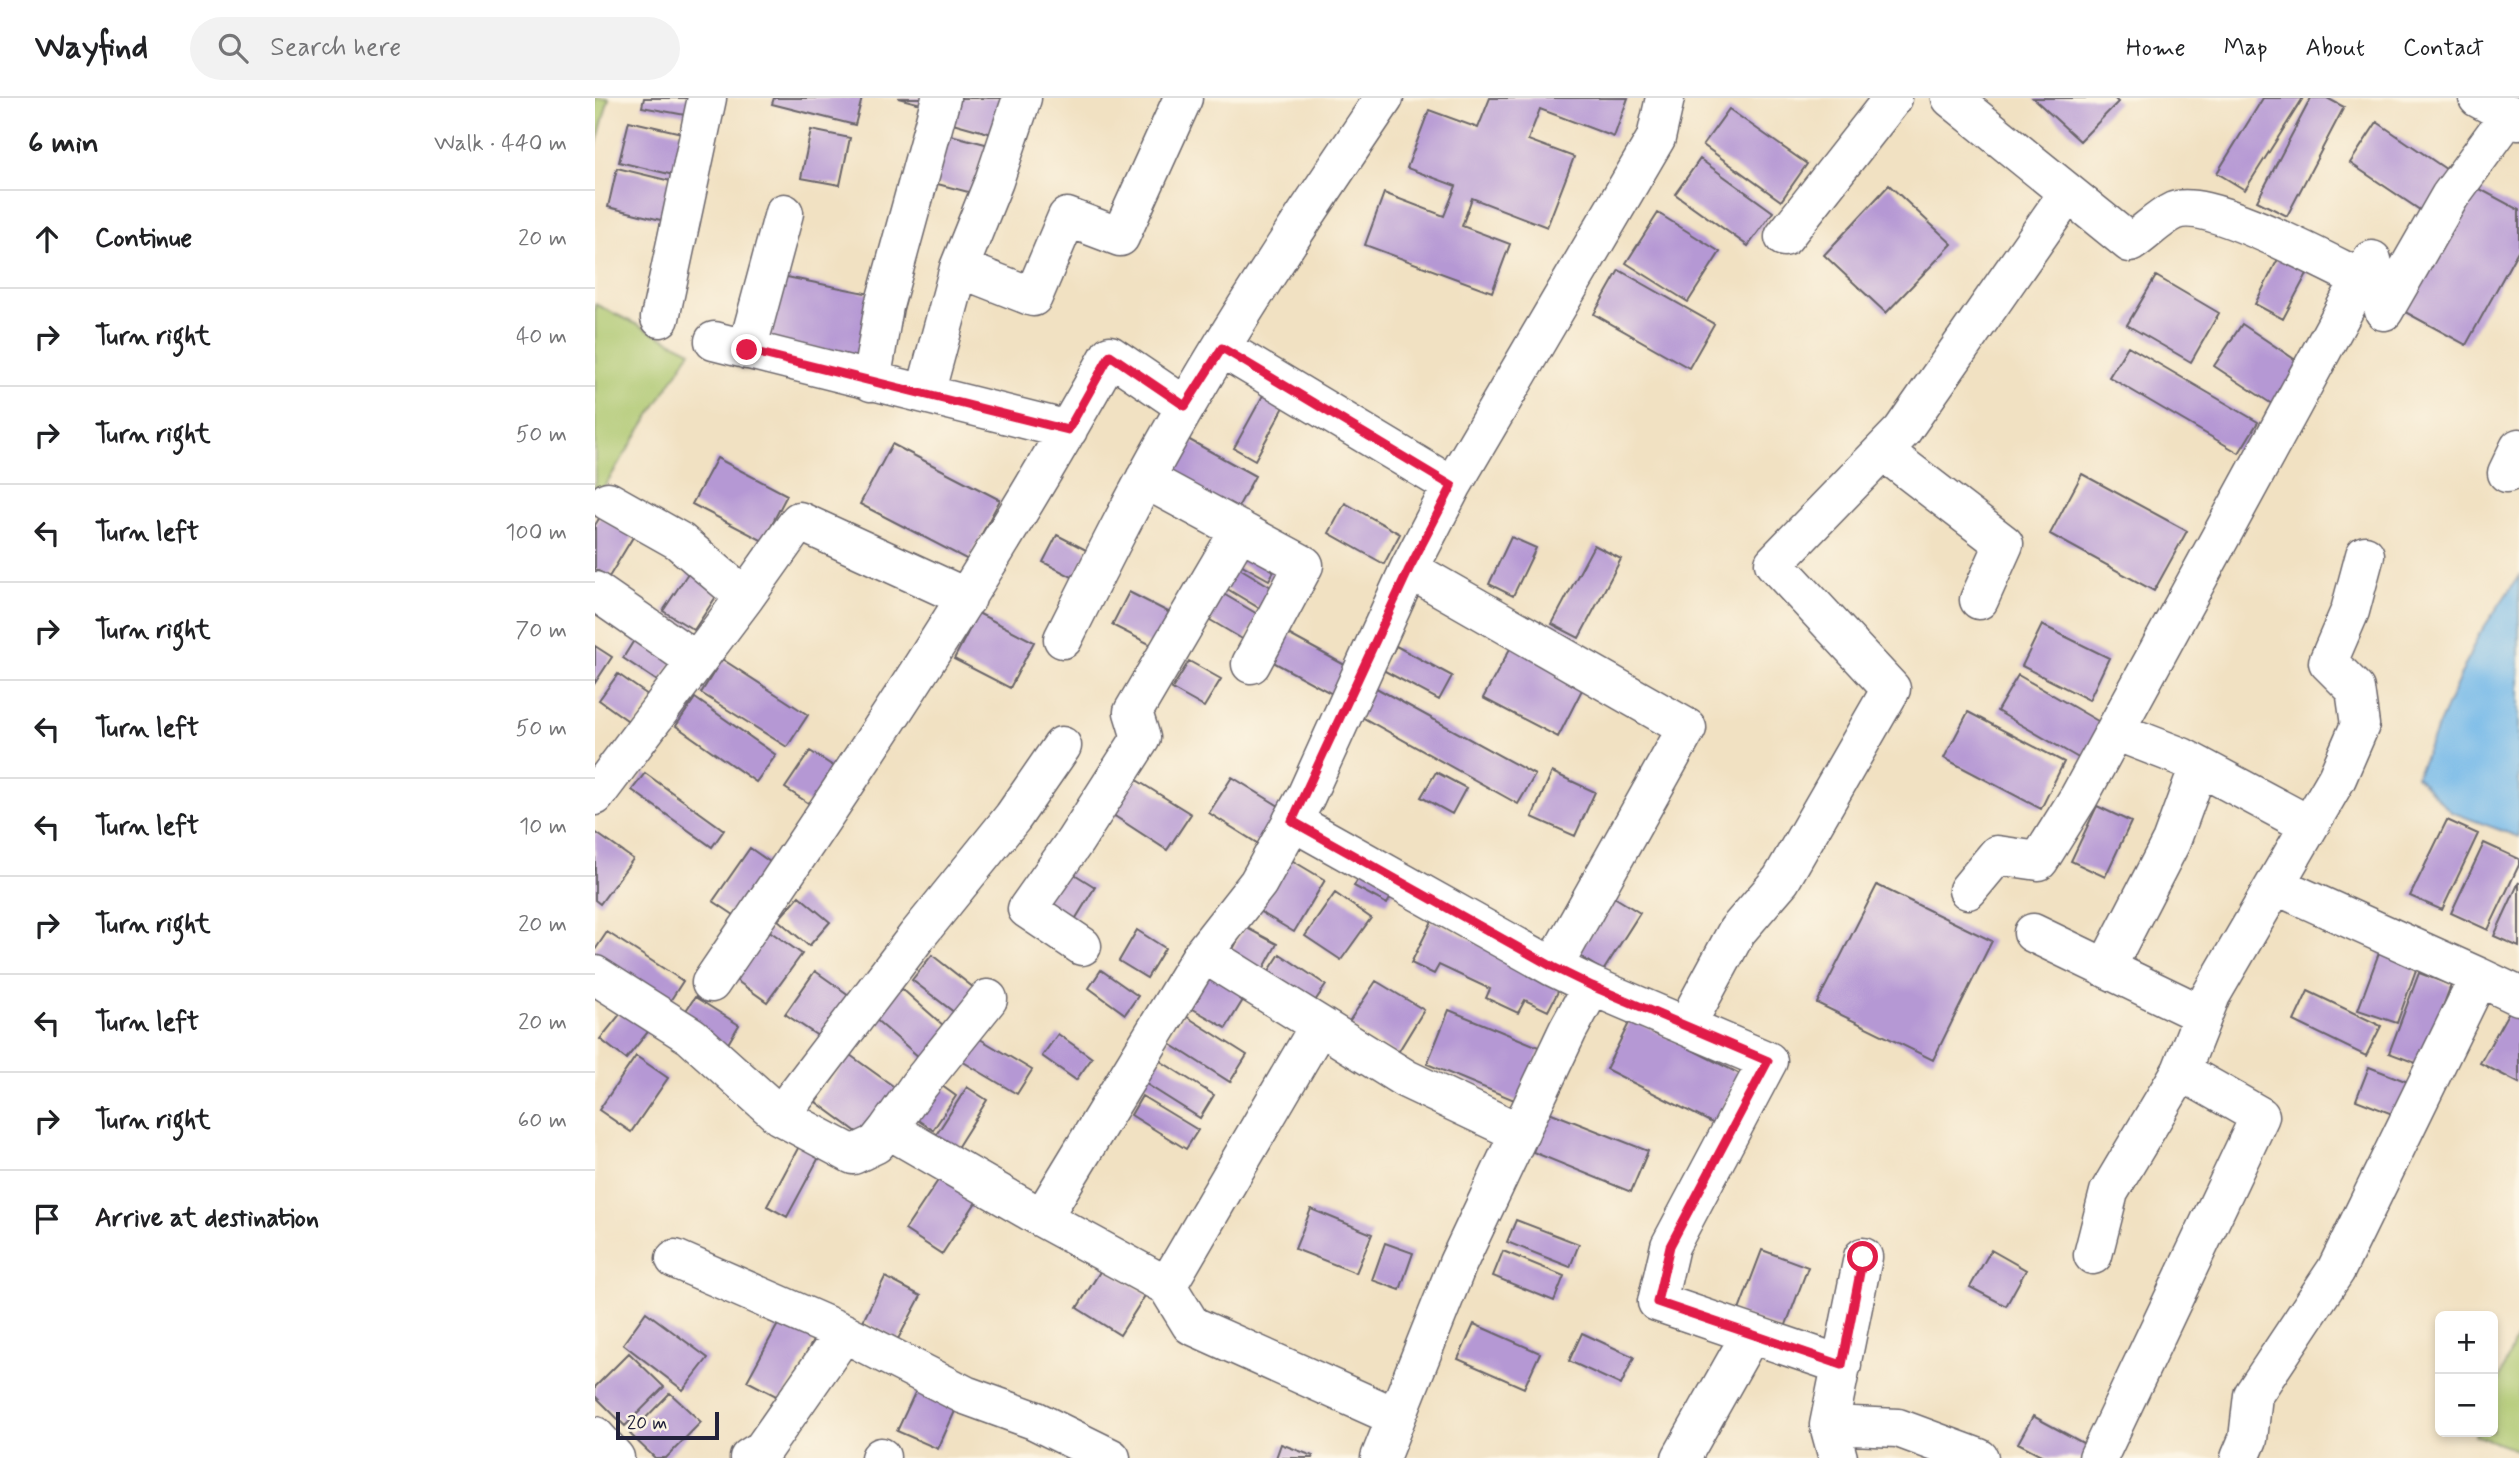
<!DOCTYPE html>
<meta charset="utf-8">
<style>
:root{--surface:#fff;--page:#f2f2f2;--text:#202124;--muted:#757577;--line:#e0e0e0}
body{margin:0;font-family:Mynerve,sans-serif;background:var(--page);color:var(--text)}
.controls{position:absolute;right:21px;bottom:21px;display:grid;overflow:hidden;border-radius:10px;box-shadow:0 4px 10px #0003}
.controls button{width:63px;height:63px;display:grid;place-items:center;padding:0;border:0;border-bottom:2px solid var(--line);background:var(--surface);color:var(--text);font:35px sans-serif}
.scale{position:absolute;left:21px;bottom:18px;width:103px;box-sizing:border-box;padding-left:7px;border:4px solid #22223b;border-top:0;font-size:19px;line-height:24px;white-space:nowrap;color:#22223b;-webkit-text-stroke:5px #fcf5e5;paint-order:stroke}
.stop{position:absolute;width:21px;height:21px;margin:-16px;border:5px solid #e11d48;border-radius:50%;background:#fff}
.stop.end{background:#e11d48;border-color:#fff;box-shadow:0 2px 7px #0008}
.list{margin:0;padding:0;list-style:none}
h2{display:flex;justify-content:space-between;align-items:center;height:91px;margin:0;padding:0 28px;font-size:30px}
h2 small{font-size:23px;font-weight:400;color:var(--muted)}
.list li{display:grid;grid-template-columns:46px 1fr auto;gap:21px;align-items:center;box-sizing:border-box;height:98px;padding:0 28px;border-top:2px solid var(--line)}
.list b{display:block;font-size:26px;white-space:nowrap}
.list em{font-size:23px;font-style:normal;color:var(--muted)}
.icon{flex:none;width:38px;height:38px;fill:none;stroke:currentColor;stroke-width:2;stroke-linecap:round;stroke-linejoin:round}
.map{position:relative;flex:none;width:1924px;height:1360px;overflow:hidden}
header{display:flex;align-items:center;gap:42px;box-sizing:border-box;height:98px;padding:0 35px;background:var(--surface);border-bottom:2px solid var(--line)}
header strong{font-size:33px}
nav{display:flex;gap:38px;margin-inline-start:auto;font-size:24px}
.search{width:490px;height:63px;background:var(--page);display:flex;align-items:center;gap:18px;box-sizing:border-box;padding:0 24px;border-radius:38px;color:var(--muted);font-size:26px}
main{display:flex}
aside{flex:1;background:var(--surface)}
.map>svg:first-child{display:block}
.green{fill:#abc66d;stroke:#667454;stroke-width:2}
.water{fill:#72b8e9;stroke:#4a6d92;stroke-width:2}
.building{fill:#b598d4}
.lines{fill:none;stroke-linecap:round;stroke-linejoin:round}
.minor-casing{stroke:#6a656a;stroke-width:41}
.minor{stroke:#fff;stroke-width:38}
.route{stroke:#e11d48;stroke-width:9}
</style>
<header>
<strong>Wayfind</strong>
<div class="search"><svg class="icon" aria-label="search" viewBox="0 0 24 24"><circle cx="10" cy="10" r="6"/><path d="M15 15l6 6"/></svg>Search here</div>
<nav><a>Home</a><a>Map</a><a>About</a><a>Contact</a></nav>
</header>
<main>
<aside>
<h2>6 min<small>Walk · 440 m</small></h2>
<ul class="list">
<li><svg class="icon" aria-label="ahead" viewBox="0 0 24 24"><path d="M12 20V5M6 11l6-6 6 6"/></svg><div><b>Continue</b></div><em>20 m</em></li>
<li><svg class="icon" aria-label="right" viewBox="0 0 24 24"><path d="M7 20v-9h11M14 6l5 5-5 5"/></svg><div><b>Turn right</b></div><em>40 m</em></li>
<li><svg class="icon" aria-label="right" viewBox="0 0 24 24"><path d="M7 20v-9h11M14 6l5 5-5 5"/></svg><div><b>Turn right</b></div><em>50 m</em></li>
<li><svg class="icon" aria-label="left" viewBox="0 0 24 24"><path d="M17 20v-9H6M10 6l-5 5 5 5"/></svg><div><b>Turn left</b></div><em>100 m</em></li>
<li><svg class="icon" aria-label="right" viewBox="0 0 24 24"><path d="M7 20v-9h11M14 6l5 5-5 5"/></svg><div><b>Turn right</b></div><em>70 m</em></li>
<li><svg class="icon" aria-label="left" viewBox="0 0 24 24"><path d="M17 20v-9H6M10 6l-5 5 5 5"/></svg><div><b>Turn left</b></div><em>50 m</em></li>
<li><svg class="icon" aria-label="left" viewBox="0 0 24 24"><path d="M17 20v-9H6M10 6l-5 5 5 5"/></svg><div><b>Turn left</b></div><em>10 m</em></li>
<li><svg class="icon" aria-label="right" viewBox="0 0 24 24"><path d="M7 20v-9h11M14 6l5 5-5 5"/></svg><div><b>Turn right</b></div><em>20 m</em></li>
<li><svg class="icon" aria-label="left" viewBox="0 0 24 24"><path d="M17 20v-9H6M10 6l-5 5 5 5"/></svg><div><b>Turn left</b></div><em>20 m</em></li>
<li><svg class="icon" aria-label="right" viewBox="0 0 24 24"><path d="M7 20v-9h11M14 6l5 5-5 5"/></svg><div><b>Turn right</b></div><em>60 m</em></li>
<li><svg class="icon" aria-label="arrive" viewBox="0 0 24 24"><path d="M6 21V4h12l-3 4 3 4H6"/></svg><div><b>Arrive at destination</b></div></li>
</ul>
</aside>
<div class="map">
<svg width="1924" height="1360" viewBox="0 0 1924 1360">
<rect width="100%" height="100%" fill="#fcf5e5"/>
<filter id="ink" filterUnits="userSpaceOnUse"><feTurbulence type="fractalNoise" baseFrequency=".0143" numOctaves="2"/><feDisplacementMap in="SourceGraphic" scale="14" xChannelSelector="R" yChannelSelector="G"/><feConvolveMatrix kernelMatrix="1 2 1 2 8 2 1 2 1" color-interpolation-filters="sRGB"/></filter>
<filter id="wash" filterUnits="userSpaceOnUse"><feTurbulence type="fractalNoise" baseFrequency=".00686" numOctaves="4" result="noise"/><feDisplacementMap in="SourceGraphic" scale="28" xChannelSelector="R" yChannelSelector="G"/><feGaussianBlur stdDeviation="1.57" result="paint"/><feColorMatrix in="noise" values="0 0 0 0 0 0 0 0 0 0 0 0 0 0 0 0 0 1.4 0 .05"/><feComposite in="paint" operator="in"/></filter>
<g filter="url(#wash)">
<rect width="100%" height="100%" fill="#f1e1c2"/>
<path class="green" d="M0 0H14L0 52Z
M0 206 96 253 0 403Z
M1924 1234V1353L1880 1337 1881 1334H1898V1296Z"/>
<path class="water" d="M1924 478V739L1856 714 1821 678 1883 538Z"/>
<g id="blocks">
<path class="building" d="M49 0H105L101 19 47 9Z
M179 0H267L260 27 177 6Z
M303 0H344L341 10Z
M353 0H407L397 36 347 22Z
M895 0H1033L1019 39 945 11 933 42 979 59 952 129 877 100 867 128 915 146 897 194 770 147 789 95 849 118 861 88 812 70 834 12 883 30Z
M1438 0H1519L1523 4 1485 43Z
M1668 0H1708L1650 92 1622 75Z
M1716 0H1732L1749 9 1692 118 1662 103Z
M1134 11 1212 66 1186 103 1108 47Z
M34 23 100 38 91 80 24 64Z
M1782 24 1861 78 1834 118 1755 65Z
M216 32 255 40 245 87 206 80Z
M340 33 398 48 385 97 327 82Z
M1105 61 1178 114 1153 148 1080 96Z
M22 70 92 87 82 126 13 109Z
M1870 83 1924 112V151L1871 247 1801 209Z
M1294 87 1357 146 1291 215 1229 157Z
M1063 115 1125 154 1093 204 1031 165Z
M1686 155 1715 170 1688 221 1660 206Z
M1024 172 1119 226 1094 270 999 216Z
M187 178 285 198 272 261 174 241Z
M1561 178 1624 215 1596 264 1532 227Z
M1647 226 1711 269 1683 310 1619 268Z
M1533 248 1663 324 1644 355 1514 279Z
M673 288 694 300 660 362 639 350Z
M591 340 660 378 635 424 566 386Z
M297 346 405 402 373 462 265 406Z
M122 360 192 397 168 443 97 406Z
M1487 376 1592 433 1559 493 1455 436Z
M750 405 805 436 789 466 734 435Z
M5 419 38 439 14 479 0 471V427Z
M462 437 493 453 479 480 448 464Z
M916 439 941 450 918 498 894 486Z
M644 440 685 463 674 482 633 459Z
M999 447 1026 461 984 540 957 526Z
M631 462 676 489 664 510 619 483Z
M95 472 126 491 99 532 68 513Z
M615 488 664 517 649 542 600 513Z
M534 494 585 520 568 553 517 527Z
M383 515 439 544 415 590 359 561Z
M1447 527 1514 560 1494 602 1427 568Z
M684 531 757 571 741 598 669 559Z
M43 536 80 560 64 584 28 560Z
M917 547 990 586 963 639 888 600Z
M0 548 17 559 0 585Z
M801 548 857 578 844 602 788 572Z
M127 561 213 617 192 649 106 595Z
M594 563 626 581 609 609 577 591Z
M23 576 57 600 39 627 4 602Z
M1423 577 1508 626 1487 662 1402 613Z
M774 586 940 677 923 706 758 614Z
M100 600 181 657 161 684 81 628Z
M1373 614 1469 664 1446 711 1349 660Z
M215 653 249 675 224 712 190 690Z
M841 674 871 690 857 716 826 699Z
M957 674 1000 694 980 738 937 719Z
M50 675 129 732 117 749 37 692Z
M535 678 596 716 572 752 512 713Z
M637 679 692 713 670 750 614 715Z
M1502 708 1536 724 1510 779 1476 763Z
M1852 722 1883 736 1847 812 1815 798Z
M0 734 38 761 5 806 0 802Z
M1889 745 1924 761V767L1893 832 1856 815Z
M155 750 185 771 148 823 118 803Z
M688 757 730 782 699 834 657 809Z
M465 767 500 789 476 828 441 806Z
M769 770 802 788 792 806 759 788Z
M1924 784V849L1899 838Z
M1282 787 1397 843 1338 962 1222 905Z
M740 795 776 820 746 862 710 838Z
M204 798 235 824 214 848 183 822Z
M1019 799 1045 815 1008 873 982 856Z
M837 823 967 886 953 913 930 902 923 915 891 900 895 891 844 867 839 876 816 865Z
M650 829 682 846 664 879 632 862Z
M173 832 207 856 172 904 138 880Z
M542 832 570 850 552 880 524 863Z
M12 834 88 883 70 911 0 867V852Z
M1785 852 1823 866 1802 925 1763 912Z
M685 856 731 887 713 913 668 882Z
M337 857 384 894 364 918 317 882Z
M614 868 654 892 631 930 591 907Z
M506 872 543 898 530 916 494 890Z
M220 873 261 902 232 944 190 916Z
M1824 875 1856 887 1826 967 1794 955Z
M781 883 829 912 802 956 753 925Z
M305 889 358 936 332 966 279 920Z
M1713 893 1786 928 1771 958 1699 923Z
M100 899 144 927 131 949 86 920Z
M35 904 61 924 31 961 5 941Z
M1916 910 1924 914V985L1885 965Z
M854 912 946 950 924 1004 832 966Z
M589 917 652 957 635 984 572 944Z
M1036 921 1145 976 1119 1026 1011 971Z
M463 936 497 960 481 982 447 958Z
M380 938 437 972 422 996 365 962Z
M255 957 305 993 270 1040 221 1004Z
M41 958 73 980 36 1034 4 1012Z
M562 961 619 997 605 1020 548 984Z
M1774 969 1818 986 1805 1019 1761 1002Z
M336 980 361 998 338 1032 312 1015Z
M372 989 392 1002 360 1053 339 1040Z
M547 998 603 1032 591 1051 536 1017Z
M954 1014 1053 1053 1036 1094 938 1054Z
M209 1039 229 1050 192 1119 172 1108Z
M348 1075 385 1098 347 1156 310 1132Z
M716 1111 777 1136 761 1175 700 1151Z
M921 1122 984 1146 975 1169 912 1144Z
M790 1145 818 1155 805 1192 777 1182Z
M1167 1152 1213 1169 1189 1232 1143 1215Z
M1396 1152 1431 1172 1411 1208 1375 1189Z
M908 1153 969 1178 959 1203 898 1178Z
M508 1169 551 1196 525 1237 482 1210Z
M290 1179 326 1198 303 1241 268 1223Z
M51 1214 113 1260 88 1292 28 1246Z
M188 1217 222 1235 187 1301 152 1283Z
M879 1226 945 1255 929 1290 863 1261Z
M987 1235 1039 1259 1026 1287 974 1263Z
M34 1255 69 1289 30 1328 0 1298V1289Z
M325 1284 365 1302 343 1351 302 1333Z
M75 1295 106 1324 71 1360H60L35 1336Z
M1438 1318 1499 1351 1494 1360H1452L1423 1345Z
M686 1346 718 1358 717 1360H681Z"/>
</g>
</g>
<g filter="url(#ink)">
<use href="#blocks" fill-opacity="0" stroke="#6a656a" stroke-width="2"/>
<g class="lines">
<defs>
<path id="minor" d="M1356 0 1535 145C1549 136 1564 120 1579 113 1611 99 1733 165 1766 181L1777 162 1789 213 1855 98 1915 16
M1883 0 1924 22
M1189 139 1298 0
M364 170 438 199 472 119 525 139 588 0
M65 220 112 0
M119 243 473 332
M152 252 189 115
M276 284 289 208 346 0
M330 296 364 170 399 83 427 0
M1288 353 1409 446 1384 502
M1912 375 1924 350
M550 381 709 467 656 566
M857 388 1061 40 1070 0
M13 403 84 443 150 499
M814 471 1092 630 958 869 997 888 1173 963 1075 1148 1062 1204 1247 1267
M0 493 101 563
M468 541C507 463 546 385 590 310 651 204 721 101 789 0
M1520 633 1587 659 1714 727
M0 698 150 499 204 423 372 500
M697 723 958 869
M1680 787 1884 879
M1373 792 1402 757 1444 763 1484 699 1766 181
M1438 835 1608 917
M487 848 432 811 480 743 546 640 538 614 645 432
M608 855 811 981 925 1035
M1511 870 1576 744 1604 668
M0 877 96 938 185 1018 258 1057 281 1046 293 1031 447 1120 572 1188 724 928
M116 885C256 680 394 474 515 257L590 308
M1101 909 1142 833 1186 782 1296 591 1179 465 1307 333 1473 95
M185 1018 322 838 418 719 467 648
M293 1031 324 987 393 901
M447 1120 608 855 663 785 711 698 814 471 857 388 627 250
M1498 1157 1514 1094 1586 973
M80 1161 249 1235 370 1297 439 1322 516 1360
M572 1188 596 1227 801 1319
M1234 1327 1303 1330 1384 1360
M0 1338 20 1360
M154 1360 168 1351 249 1235
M285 1360 286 1359
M785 1360 863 1165 973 932 997 888
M1086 1360 1156 1236
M1243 1360 1234 1327 1268 1159
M1503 1360 1665 1018 1586 973 1616 897 1742 680 1765 627 1760 591 1733 564 1755 513 1770 457
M1645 1360 1653 1341 1658 1297 1741 1172 1884 879 1924 898"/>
</defs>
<use href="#minor" class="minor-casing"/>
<use href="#minor" class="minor"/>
</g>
</g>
<g class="lines" filter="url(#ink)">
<path class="route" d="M152 252 473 332 515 257 590 308 627 250 857 388 814 471 697 723 958 869 997 888 1173 963 1075 1148 1062 1204 1247 1267 1268 1159"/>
</g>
</svg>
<div class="controls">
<button>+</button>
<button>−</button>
</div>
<div class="scale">20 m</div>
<div class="stop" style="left:1268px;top:1159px"></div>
<div class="stop end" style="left:152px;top:252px"></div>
</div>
</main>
